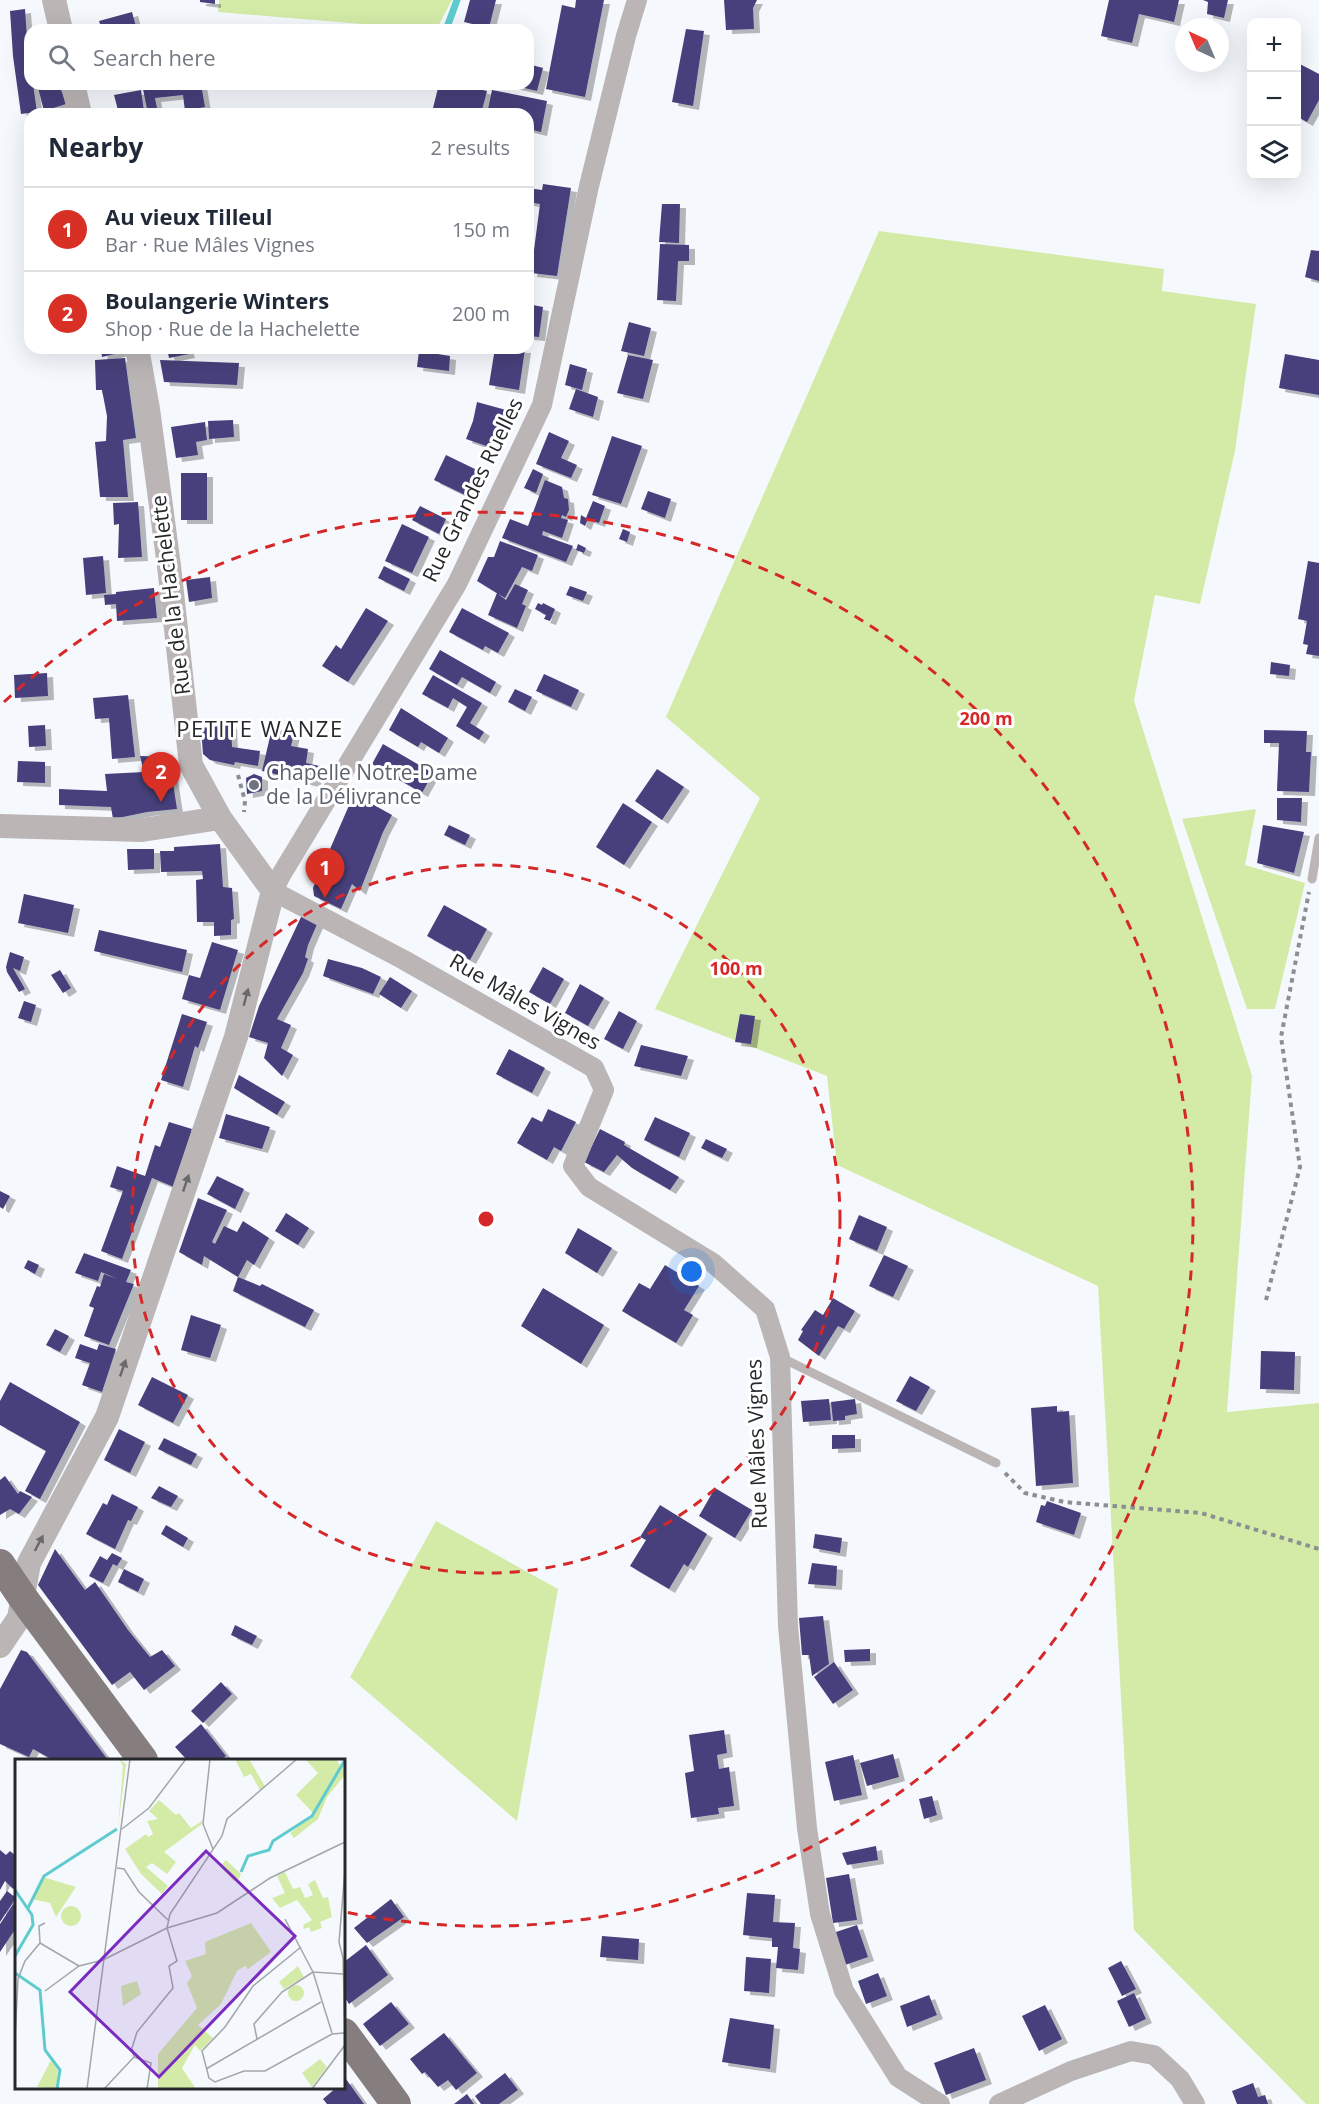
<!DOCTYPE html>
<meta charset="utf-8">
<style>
:root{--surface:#fff;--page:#f2f2f3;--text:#1f2937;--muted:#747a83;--line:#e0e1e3;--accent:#d93025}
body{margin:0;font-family:"Open Sans",sans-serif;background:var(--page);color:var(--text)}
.controls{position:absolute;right:18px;top:18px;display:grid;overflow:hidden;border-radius:12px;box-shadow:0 6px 24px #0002}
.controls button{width:54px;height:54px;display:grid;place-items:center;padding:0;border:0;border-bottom:2px solid var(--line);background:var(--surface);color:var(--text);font:30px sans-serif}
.compass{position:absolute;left:1175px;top:18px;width:54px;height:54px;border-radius:50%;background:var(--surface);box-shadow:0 6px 24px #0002;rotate:316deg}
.you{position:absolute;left:692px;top:1272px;width:21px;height:21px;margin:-15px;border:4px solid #fff;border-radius:50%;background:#1a73e8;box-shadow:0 0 0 9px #1a73e833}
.badge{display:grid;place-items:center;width:39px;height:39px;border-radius:50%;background:var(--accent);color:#fff;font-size:20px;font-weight:700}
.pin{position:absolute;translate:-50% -50px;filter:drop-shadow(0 2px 3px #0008)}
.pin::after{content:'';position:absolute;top:32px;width:21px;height:18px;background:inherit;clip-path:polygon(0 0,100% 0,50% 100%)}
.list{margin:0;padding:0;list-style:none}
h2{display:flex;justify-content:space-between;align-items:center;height:78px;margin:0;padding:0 24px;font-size:26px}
h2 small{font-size:20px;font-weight:400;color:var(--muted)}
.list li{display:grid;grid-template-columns:39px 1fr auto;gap:18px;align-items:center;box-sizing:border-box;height:84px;padding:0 24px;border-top:2px solid var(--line)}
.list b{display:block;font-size:22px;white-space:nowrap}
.list p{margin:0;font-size:20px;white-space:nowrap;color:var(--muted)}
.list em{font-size:20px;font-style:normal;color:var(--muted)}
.icon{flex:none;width:33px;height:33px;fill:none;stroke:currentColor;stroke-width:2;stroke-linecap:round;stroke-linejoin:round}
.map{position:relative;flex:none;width:1319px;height:2104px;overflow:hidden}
.search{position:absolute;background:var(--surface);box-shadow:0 6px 24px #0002;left:24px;top:24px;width:510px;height:66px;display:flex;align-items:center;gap:15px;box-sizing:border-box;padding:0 21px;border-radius:18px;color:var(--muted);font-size:22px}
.panel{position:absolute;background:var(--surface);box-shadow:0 6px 24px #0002;left:24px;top:108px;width:510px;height:246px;border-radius:18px}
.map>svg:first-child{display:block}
.green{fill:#d3eba7}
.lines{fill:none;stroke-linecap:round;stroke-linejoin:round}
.stream{stroke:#60cbce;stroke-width:7}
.building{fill:#46407c;filter:url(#shadow)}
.path{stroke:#8b8f92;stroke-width:4;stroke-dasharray:4.5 4.5;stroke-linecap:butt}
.service{stroke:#bbb5b6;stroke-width:9}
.minor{stroke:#bbb5b6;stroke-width:20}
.tertiary{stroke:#bbb5b6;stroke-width:24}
.primary{stroke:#867d7e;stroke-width:30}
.oneway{fill:#69686a}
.ring{fill:none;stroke:#d62828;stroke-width:3;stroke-dasharray:10 8}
.worship-dot{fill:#6b7280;stroke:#fff;stroke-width:2}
.labels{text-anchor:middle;stroke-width:6;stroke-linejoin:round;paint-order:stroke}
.street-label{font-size:21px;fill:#26292b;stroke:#fff}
.worship-label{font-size:21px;fill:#5b616d;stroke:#fff;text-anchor:start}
.neighbourhood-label{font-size:22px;letter-spacing:1.5px;fill:#26292b;stroke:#fff}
.inset-river{fill:none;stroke:#60cbce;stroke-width:3}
.inset-road{fill:none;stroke:#a2a6aa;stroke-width:1.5}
.view{fill:#7b2cbf;fill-opacity:0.15;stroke:#7b2cbf;stroke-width:3}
.inset-edge{fill:none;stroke:#26292b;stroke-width:3}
.centre{fill:#d62828;stroke:#fff;stroke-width:3}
.ring-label{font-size:18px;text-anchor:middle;font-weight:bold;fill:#d62828;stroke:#fff;stroke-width:6;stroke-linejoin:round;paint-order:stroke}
</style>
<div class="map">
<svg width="1319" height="2104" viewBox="0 0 1319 2104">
<defs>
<filter id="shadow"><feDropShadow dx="6" dy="4" stdDeviation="0" flood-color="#0004"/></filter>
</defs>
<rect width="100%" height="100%" fill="#f5f9fe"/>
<path class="green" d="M219 0H452L436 30H434L218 12Z
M879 231 1164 269 1162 291 1256 304 1235 451 1200 604 1155 595 1134 701 1252 1076 1227 1412 1319 1403V2104H1306L1134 1930 1098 1286 837 1165 827 1076 655 1009 760 798 666 717Z
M1256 809 1245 865 1305 883 1275 1009H1247L1182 819Z
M436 1521 558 1589 517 1821 350 1677Z"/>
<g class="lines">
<path class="stream" d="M446 30 457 0"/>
</g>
<path class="building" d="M200 0H215V4L200 2Z
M470 0H496L489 28 464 22Z
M576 0H604L585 97 546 89 562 5 575 8Z
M724 0H757L753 8 754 29 726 30Z
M1109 0H1179L1174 22 1139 14 1132 43 1101 36Z
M1203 0H1228L1224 18 1207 14 1208 2Z
M25 9 28 52H30V84H33L37 112 21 114 13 56 10 11Z
M132 12 137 30H102L99 21Z
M686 29 704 31 693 106 672 102Z
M1296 62 1319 74V100L1307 122 1296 116Z
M528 64 543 68 537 91 511 85 528 84Z
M37 84H59L66 104 44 111Z
M174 84H201L205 107 185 111 183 95 155 98 157 108 147 109 143 89Z
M439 84H459L487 91 481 114H459L433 108Z
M141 90 144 111 119 114 114 95Z
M492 90 547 101 541 132 528 129V114H487Z
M543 184 571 188 557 276 531 273 540 204 528 202V188L542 190Z
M662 204H680L679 243 659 242Z
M660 244 689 245V261H678L676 301 657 300Z
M1311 250 1319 251V281L1305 277Z
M528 304 543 307 539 337 528 336Z
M629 322 651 328 644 356 621 351Z
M101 348H122L123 352 102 357Z
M167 348H187L189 354 169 358Z
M495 348 525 349 519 390 489 385Z
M419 351 450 356 449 371 417 367Z
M1285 354 1319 360V395L1279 388Z
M628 355 653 360 643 399 617 393Z
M125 358 136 438 123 440 128 497H100L95 442 106 441 107 416 102 390H96L95 360Z
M160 360 239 363 237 385 164 382Z
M570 364 587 369 582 390 565 385Z
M576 389 598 397 593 417 569 409Z
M477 402 506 410 495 449 466 439 473 421Z
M233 420 234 437 209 439 208 421Z
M205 422 207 440 196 442 198 455 176 458 171 427Z
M549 432 569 441 561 458 577 465 571 478 536 464Z
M612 436 642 446 621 504 592 495Z
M446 455 477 470 465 495 434 480Z
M533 469 543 474 536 493 524 488Z
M181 473H207V520H181Z
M545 480 562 487 564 498 568 499 569 510 566 517 562 515 561 518 568 520 562 538 543 531 542 535 573 546 566 562 502 538 510 519 528 526Z
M648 491 671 499 665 518 641 509Z
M593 501 605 506 599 523 588 519 585 526 580 523 581 515 586 518Z
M138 502 142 557 118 558 119 524 114 525 113 503Z
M420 506 446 519 439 534 412 520Z
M402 524 429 537 412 573 385 561Z
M623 529 630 532 627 542 619 539Z
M500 541 538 555 532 571 522 567 505 598 477 581 488 557H494Z
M578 544 586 548 584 553 576 550Z
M103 556 106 593 86 595 83 558Z
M1308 561 1319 563V656L1306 654 1308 645 1303 644 1307 621 1298 619Z
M384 566 410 579 404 591 378 578Z
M210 577 212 598 189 602 186 580Z
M515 584 528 590 522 604 526 606 517 628 488 615 497 593 506 600Z
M570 586 587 592 583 601 566 595Z
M154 588 157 618 117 621 116 604 105 605 104 595 116 594V592Z
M538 603 542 605 543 603 555 609 550 621 544 619 546 615 535 609Z
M366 608 388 621 348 682 322 666 336 645 341 649Z
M462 608 509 633 498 653 485 646 483 650 449 632Z
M440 650 496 682 490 693 462 677 457 685 429 669Z
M1271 662 1290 665 1289 676 1270 674Z
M47 673 48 696 15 698 14 675Z
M544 674 579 690 571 707 536 691Z
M433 675 482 703 470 723 484 732 479 740 456 726 467 707 453 698 448 708 422 694Z
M515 689 532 697 525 711 508 702Z
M128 695 135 757 112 759 109 718 95 719 93 698Z
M401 708 448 738 439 753 421 742 418 747 389 730Z
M45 725 46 746 29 747 28 726Z
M231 725 232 747 260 751 258 766 235 762 234 765 210 760 203 754 201 728Z
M272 728 294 734 291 746 308 749 306 763 324 767 313 783 262 771Z
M1264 730 1307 731 1306 752H1311L1309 792 1277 791 1279 743H1264Z
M383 744 433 773 422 793 372 764Z
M140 756 169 757 177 809 147 812 113 819 111 807 59 805V789L107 791 105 774 144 772Z
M18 761 45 762V783L17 782Z
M657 769 684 787 662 820 635 801Z
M254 774 262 777V791L247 794 246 778Z
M354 794 392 815 383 832 360 891 352 884 341 909 314 896 313 888Z
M1277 798H1302L1301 822 1277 820Z
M623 803 652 822 624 865 596 847Z
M449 825 470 835 465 845 444 835Z
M1263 825 1304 832 1294 873 1257 863Z
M220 844 223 887 232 888 234 919 231 920V935L214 936V922H197L196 880 203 879 202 871 161 872 160 851H174V847Z
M127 849H154V869L128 870Z
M24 894 74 905 68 933 18 923Z
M444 905 487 929 470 960 427 936Z
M302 915 318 922 308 945 305 957 308 959 303 973 277 1019 291 1025 281 1048 293 1055 282 1076 264 1058 268 1043 249 1037 259 1006Z
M99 930 187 950 182 972 94 951Z
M212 942 238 950 220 1010 182 999 189 975 200 978Z
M10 952 24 957 20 971 13 968 25 989 19 992 7 972 6 967Z
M328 959 362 968 381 977 373 994 323 976Z
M543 967 564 979 550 1004 529 992Z
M60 970 71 988 63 993 51 975Z
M390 977 412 991 401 1008 379 994Z
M580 984 604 998 588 1026 565 1013Z
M24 1001 36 1005 31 1022 18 1018Z
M619 1011 637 1021 623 1049 604 1039Z
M182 1014 207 1022 198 1048 195 1046 183 1087 161 1080Z
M740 1014 755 1016 751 1044 735 1042Z
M641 1045 688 1056 681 1076 634 1066Z
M509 1049 545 1068 532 1093 496 1074Z
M239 1075 285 1102 277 1115 234 1088Z
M548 1109 576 1122 561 1151 554 1147 547 1160 517 1143 532 1117 542 1122Z
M226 1114 270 1127 262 1149 219 1138Z
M655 1117 690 1133 679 1157 644 1140Z
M169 1122 192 1129 174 1187 152 1178 122 1259 101 1251 123 1191 110 1187 117 1166 145 1176 155 1145 160 1147Z
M600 1129 625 1142 624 1145 679 1177 670 1190 632 1168 617 1155 604 1172 584 1162Z
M706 1139 727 1149 722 1158 701 1148Z
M217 1176 244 1189 235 1209 207 1194Z
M0 1191 10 1196 3 1209 0 1207Z
M198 1198 227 1210 212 1242 215 1244 224 1226 237 1232 243 1221 269 1238 254 1265 247 1260 238 1277 204 1256 202 1265 179 1252Z
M286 1213 309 1228 298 1245 275 1231Z
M859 1215 887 1227 877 1251 849 1239Z
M578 1228 612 1248 597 1273 565 1253Z
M84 1253 131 1270 126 1282 134 1284 109 1345 84 1336 94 1308 89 1306 97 1286 100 1287 104 1274 118 1279 101 1272 98 1281 75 1273Z
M884 1255 908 1266 893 1297 869 1286Z
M28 1260 39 1265 35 1274 24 1268Z
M665 1265 699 1286 684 1310 693 1315 676 1343 622 1311 639 1283 650 1289Z
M238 1277 260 1286 262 1284 314 1310 305 1327 233 1291Z
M543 1288 604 1325 581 1364 521 1326Z
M833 1298 855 1311 844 1329 838 1326 819 1356 798 1340 803 1331 801 1330 815 1310 823 1315Z
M191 1315 221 1325 210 1358 181 1350Z
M55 1329 69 1336 60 1352 46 1345Z
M80 1344 97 1350 99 1344 116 1349 102 1392 82 1385 90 1363 75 1358Z
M1261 1351 1295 1352 1294 1390 1260 1389Z
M910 1376 930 1387 916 1411 896 1401Z
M152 1377 188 1395 173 1423 138 1405Z
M10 1382 80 1422 40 1499 25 1491 46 1451 0 1425V1401Z
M829 1399 831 1420 803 1422 801 1401Z
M855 1399 857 1414 845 1416V1420L833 1421 831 1402Z
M1057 1406V1412L1069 1411 1073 1483 1036 1486 1031 1408Z
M119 1429 145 1442 130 1473 104 1460Z
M832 1435H855V1448L832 1449Z
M164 1438 197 1454 191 1465 158 1449Z
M5 1476 18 1494 20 1491 32 1497 19 1514 10 1509 0 1515V1480Z
M159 1486 178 1496 171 1507 151 1498Z
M715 1488 752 1510 735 1538 699 1516Z
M112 1494 138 1507 131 1521 128 1520 115 1549 86 1534 103 1503 107 1505Z
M1047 1501 1081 1513 1074 1535 1036 1522 1041 1505 1045 1506Z
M660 1505 707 1534 688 1567 684 1564 669 1589 630 1566 646 1540 640 1537Z
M166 1525 188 1538 183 1547 161 1534Z
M815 1534 842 1538 840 1553 813 1548Z
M55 1549 85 1590 95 1582 128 1630 150 1657 162 1650 175 1666 144 1690 130 1672 112 1685 38 1585Z
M112 1553 122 1558 117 1566 113 1564 103 1583 89 1576 100 1556 107 1560Z
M812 1563 837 1566 836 1586 808 1584Z
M124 1569 144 1579 138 1592 118 1582Z
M823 1616 829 1664 812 1676 809 1655H802L799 1618Z
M235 1625 257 1636 252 1645 231 1635Z
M870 1649V1661L845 1662 844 1650Z
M21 1650 27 1652 108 1760H53L33 1749 29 1757 0 1744V1689Z
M834 1662 853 1690 833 1704 814 1677Z
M221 1682 232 1694 203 1723 191 1711Z
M201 1724 226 1756 221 1760H187L175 1747Z
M724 1730 727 1753 717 1755 719 1769 729 1767 734 1806 718 1808 719 1814 691 1818 685 1773 694 1771 689 1735Z
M893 1754 899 1777 867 1786 860 1763Z
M853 1755 862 1795 834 1801 825 1762Z
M932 1796 937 1815 924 1819 919 1799Z
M876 1846 878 1860 847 1865 842 1853Z
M0 1850 6 1855 10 1851 16 1856V1886L13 1889 5 1881 0 1890Z
M849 1874 857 1920 833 1923 826 1878Z
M7 1891 16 1898 0 1922V1901Z
M747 1893 775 1895 773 1922 795 1923 793 1948 800 1949 798 1970 776 1968 778 1947H772V1938L743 1935Z
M391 1899 404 1917 367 1943 354 1928Z
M16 1900V1928L0 1952V1924Z
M857 1925 868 1957 845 1965 833 1933Z
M602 1936 639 1939 638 1960 600 1957Z
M366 1945 388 1975 349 2004 344 1996V1962Z
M746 1957 771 1959 769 1993 744 1991Z
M1121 1961 1136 1989 1122 1996 1108 1968Z
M878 1973 887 1996 866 2004 858 1981Z
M1134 1993 1146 2019 1129 2027 1117 2001Z
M929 1995 937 2015 907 2027 900 2006Z
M391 2002 409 2024 380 2046 363 2024Z
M1045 2005 1062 2039 1039 2051 1022 2016Z
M730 2018 774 2025 770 2069 722 2062Z
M444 2033 477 2073 456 2090 448 2080 438 2087 425 2072 422 2074 410 2059Z
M974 2048 986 2080 946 2095 934 2063Z
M505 2073 518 2090 499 2104H481L475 2096Z
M346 2079 364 2104H327L323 2099 336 2088H344V2081Z
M1253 2083 1258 2097 1265 2095 1268 2104H1237L1232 2091Z
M467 2094 474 2104H454Z"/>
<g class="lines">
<path class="path" d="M238 775 245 801 244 812
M1266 1300 1300 1167 1281 1037 1309 892
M1005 1473 1025 1493 1064 1502 1201 1513 1319 1549"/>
<path class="service" d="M1312 879 1319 838
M780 1357 996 1463"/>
<path class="minor" d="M637 0 626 36 589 186 542 405 457 584 281 875 273 891 404 960 594 1068 604 1090 573 1166 589 1187 713 1263 765 1309 780 1357 788 1626 807 1828 820 1914 844 1991 898 2077 940 2104
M999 2104 1071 2071 1131 2051 1154 2055 1180 2079 1195 2104"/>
<path class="tertiary" d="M54 0 61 30
M73 84 80 114
M0 826 142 830 220 818
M0 1646 19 1618 29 1563 107 1417 236 1037 273 891 220 818 191 765 169 566 148 409 137 348"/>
<path class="primary" d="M0 1564 23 1598 143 1760
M344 2033 396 2104"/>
</g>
<defs><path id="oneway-solid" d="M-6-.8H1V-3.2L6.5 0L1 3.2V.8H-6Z" transform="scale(1.5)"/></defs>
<g class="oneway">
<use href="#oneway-solid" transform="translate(246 997) rotate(-75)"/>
<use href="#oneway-solid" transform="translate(186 1183) rotate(-71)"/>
<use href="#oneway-solid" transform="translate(123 1368) rotate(-71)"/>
<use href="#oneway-solid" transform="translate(39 1543) rotate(-62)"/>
</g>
<g class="ring">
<circle cx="486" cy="1219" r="354"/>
<path d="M4 702A707 707 0 1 1 345 1912"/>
</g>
<circle class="worship-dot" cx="254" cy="785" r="6"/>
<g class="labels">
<g class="street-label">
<text transform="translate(473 490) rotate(-64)" y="7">Rue Grandes Ruelles</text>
<text transform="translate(171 595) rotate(-97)" y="7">Rue de la Hachelette</text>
<text transform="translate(525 1002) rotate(30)" y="7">Rue Mâles Vignes</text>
<text transform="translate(757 1444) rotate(-92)" y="7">Rue Mâles Vignes</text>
</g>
<g class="worship-label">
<text x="266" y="780">Chapelle Notre-Dame<tspan x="266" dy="24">de la Délivrance</tspan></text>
</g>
<g class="neighbourhood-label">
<text x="260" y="737">PETITE WANZE</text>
</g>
</g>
<g transform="translate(15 1759)">
<rect width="330" height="330" fill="#f5f9fe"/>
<path d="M104 0 111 5 103 69 108 7ZM220 0H234L250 27 245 31 236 15 229 18ZM290 0H321L326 8 330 4V16L312 38 303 60 279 79 275 74 299 55 281 36 303 14ZM144 41 161 56 164 54 176 69 187 62V65L149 93 161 103 152 115 137 104 131 108 153 127 147 135 126 115 110 90 131 75 133 78 138 75 132 62 143 60 134 52ZM211 101 226 115 224 120 219 122 205 107ZM270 113 278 130 285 128 290 139 298 136 293 125 300 121 308 139 313 138 317 158 305 163 307 169 296 173 294 168 289 170 288 166 297 161 282 141 265 149 257 139 270 134 262 117ZM28 118 61 128 41 158 35 144 16 140ZM46 157a10 10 0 1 1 20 0a10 10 0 1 1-20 0ZM236 164 256 193 233 210 230 207 222 212 206 245 183 266 198 279 185 292 180 286 167 309 181 330H143V295L182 249 172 224 177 217 170 202 191 195 190 183ZM283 207 289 218 269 230 264 223ZM122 222 126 235 108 247 106 227ZM273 234a8 8 0 1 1 16 0a8 8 0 1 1-16 0ZM305 300 312 308 297 328 287 314ZM36 301 43 312 41 330 22 328Z" fill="#d3eba7"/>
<path class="inset-river" d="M226 113 233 97 254 91 258 82 297 57 330 1M0 131 17 156 18 166 0 197M13 149 29 117 102 70M0 214 25 231 30 291 45 311 42 330"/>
<path class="inset-road" d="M195 0 188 65 198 90M107 70 134 49 171 0M102 109 109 110 124 133 153 161M330 111 324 183 328 199 330 276M270 160 298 213 317 274M25 184 64 207M25 184 24 167 30 164M286 188 238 227 210 268 187 292 194 319 200 323 229 312H250L317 275 329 274M298 213 328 215M30 232 64 207 88 201 152 169 202 154 255 119 330 83M0 279 3 220 10 202 25 184M242 280 239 265 267 233 298 213M119 298 117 289 122 273 158 229 154 207 162 202 152 169 155 155 207 77 212 60 282 0M119 298 136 304 132 330M191 310 306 243M72 330 115 0M89 330 119 298M297 330 330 286"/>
<path class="view" d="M191 92 280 177 144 318 55 233Z"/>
<rect width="330" height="330" class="inset-edge"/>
</g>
<circle cx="486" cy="1219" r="9" class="centre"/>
<g class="ring-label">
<text x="986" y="725">200 m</text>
<text x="736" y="975">100 m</text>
</g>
</svg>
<div class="controls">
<button>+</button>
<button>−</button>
<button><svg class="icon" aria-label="layers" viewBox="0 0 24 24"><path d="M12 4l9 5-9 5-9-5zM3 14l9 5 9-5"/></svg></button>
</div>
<svg class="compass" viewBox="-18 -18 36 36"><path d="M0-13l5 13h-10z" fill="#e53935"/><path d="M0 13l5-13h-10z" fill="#747a83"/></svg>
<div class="you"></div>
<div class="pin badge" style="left:325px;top:898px">1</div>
<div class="pin badge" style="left:161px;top:802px">2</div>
<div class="search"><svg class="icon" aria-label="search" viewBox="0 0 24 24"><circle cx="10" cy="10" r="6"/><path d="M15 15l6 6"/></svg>Search here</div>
<section class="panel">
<h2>Nearby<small>2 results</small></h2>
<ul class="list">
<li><span class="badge">1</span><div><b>Au vieux Tilleul</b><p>Bar · Rue Mâles Vignes</p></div><em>150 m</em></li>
<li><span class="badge">2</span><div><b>Boulangerie Winters</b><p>Shop · Rue de la Hachelette</p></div><em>200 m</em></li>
</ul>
</section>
</div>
